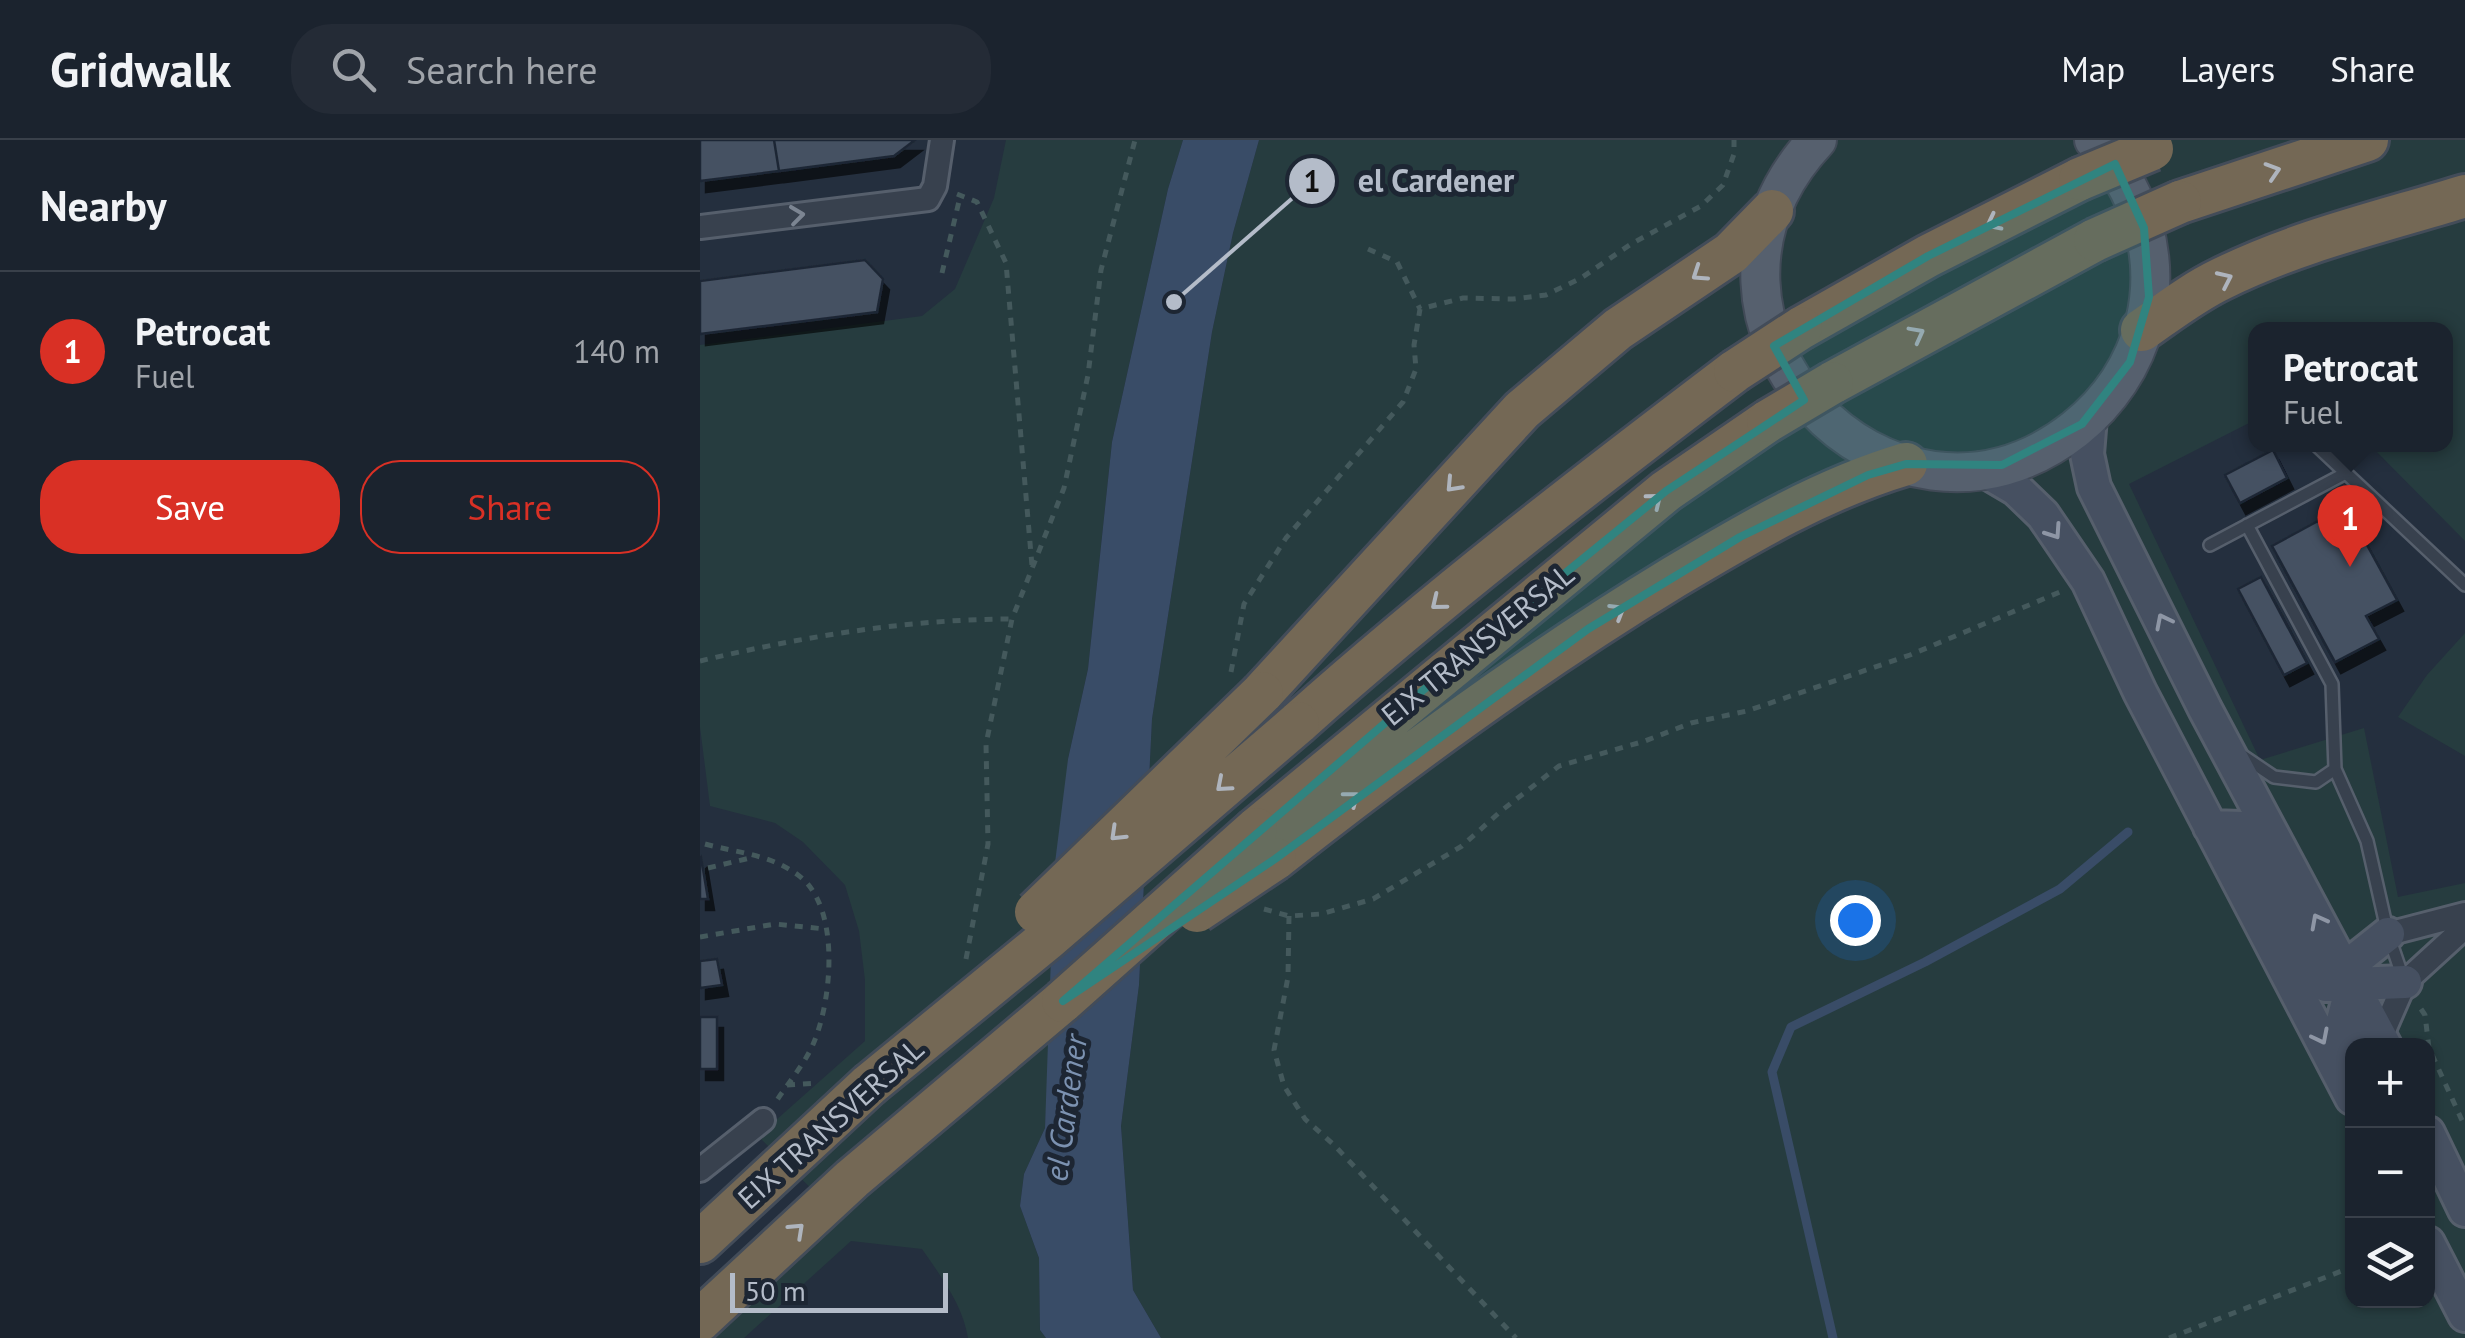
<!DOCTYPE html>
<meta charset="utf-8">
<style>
:root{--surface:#1b232e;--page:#242b36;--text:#f1f3f6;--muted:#a0a4aa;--line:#39404a;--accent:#d93025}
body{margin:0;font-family:"PT Sans",sans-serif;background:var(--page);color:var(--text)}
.controls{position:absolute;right:30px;bottom:30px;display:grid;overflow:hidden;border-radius:20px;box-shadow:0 2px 8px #0004}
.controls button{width:90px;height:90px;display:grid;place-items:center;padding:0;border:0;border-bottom:2px solid var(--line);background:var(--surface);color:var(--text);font:50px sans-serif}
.scale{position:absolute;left:30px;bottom:25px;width:218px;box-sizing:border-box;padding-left:10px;border:5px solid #b4bcc9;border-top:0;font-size:28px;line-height:35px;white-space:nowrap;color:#b4bcc9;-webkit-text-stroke:8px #1d2633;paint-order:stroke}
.you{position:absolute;left:1155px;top:780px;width:35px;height:35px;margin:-25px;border:8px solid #fff;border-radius:50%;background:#1a73e8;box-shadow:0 0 0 15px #1a73e833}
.badge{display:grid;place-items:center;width:65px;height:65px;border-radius:50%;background:var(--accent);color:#fff;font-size:32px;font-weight:700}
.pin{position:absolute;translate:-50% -82px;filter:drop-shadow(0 2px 5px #0008)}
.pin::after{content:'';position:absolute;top:52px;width:35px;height:30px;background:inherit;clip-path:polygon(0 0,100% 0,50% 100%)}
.popup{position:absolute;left:1548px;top:182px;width:205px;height:130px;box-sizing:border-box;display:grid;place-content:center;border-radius:20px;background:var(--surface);filter:drop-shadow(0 2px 8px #0005);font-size:32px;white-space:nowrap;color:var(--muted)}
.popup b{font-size:38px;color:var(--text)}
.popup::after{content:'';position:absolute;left:50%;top:100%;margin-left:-20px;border:20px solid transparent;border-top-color:var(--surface)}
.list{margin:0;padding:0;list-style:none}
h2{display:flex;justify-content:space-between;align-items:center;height:130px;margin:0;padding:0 40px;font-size:42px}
h2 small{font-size:32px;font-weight:400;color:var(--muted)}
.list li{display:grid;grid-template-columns:65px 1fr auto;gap:30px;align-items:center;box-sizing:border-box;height:160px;padding:0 40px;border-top:2px solid var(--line)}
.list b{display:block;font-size:38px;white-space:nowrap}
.list p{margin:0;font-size:32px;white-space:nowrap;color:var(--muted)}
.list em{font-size:32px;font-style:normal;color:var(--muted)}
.actions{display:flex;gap:20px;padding:30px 40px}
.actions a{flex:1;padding:22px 0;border:2px solid var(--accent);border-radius:40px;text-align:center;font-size:35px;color:var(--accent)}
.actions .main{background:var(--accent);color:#fff}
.icon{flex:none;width:55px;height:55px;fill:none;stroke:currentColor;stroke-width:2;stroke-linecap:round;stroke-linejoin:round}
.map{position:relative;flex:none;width:1765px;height:1198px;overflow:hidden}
header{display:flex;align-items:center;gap:60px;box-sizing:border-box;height:140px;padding:0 50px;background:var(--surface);border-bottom:2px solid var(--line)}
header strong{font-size:48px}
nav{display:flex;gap:55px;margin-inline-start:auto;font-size:35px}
.search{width:700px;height:90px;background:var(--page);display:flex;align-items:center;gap:25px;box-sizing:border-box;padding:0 35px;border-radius:40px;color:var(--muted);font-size:38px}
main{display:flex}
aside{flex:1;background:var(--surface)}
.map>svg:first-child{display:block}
.green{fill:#263c3f;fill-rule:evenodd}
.water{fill:#394c67}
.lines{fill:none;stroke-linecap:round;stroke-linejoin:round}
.stream{stroke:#394c67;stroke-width:9}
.building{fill:#455162;stroke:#1f2835;stroke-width:2.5;filter:url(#shadow)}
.service-casing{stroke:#565f6c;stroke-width:16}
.minor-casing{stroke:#565f6c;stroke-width:28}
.secondary-casing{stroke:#565f6c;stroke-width:38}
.primary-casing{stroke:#414a57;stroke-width:42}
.motorway-casing{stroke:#434c59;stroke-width:48}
.path{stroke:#44595c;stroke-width:5;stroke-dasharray:8 8;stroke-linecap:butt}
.service{stroke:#38414e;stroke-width:11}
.minor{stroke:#38414e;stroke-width:22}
.secondary{stroke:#465061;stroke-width:32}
.primary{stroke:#56606e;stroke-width:38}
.motorway{stroke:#746855;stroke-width:42}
.motorway-bridge-casing{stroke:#434c59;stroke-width:48;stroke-linecap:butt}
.motorway-bridge{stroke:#746855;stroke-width:42}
.oneway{stroke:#aeb4bd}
.oneway2{stroke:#7c8592}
.oneway3{stroke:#8e96a5}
.marked{fill:#308480;fill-opacity:0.2;stroke:#308480;stroke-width:8;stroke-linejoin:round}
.labels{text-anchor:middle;stroke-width:10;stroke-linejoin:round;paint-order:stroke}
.street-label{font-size:30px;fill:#b4bcc9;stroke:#1d2633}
.water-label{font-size:32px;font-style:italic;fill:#7c92b1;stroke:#1d2633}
.leader{fill:none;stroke:#b4bcc9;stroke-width:4}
.callout-dot{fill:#b4bcc9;stroke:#1d2633;stroke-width:4}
.mark-label{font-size:30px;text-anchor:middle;font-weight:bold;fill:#111}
.callout-label{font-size:32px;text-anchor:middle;font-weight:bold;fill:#b4bcc9;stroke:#1d2633;stroke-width:10;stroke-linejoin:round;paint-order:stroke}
</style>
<header>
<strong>Gridwalk</strong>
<div class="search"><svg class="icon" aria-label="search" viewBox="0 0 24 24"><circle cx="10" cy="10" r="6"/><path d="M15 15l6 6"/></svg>Search here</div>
<nav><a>Map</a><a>Layers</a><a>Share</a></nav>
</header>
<main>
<aside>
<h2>Nearby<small></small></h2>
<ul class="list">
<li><span class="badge">1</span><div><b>Petrocat</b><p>Fuel</p></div><em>140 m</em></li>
</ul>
<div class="actions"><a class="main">Save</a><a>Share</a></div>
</aside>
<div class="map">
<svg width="1765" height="1198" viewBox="0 0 1765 1198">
<defs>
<filter id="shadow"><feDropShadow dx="6" dy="11" stdDeviation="0" flood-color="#0009"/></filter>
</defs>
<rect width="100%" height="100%" fill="#242f3e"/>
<path class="green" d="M306 0H483L468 49 412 302 388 529 368 619 345 988 324 1034 320 1066 339 1118 340 1190 346 1198H268C263 1165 240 1135 222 1109L151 1101 44 1198H6L138 1075 58 996 165 901V840L159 791 145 745 103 702 75 683 10 666 0 587V205L222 176 255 149 294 58Z
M559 0H1765V401L1670 305 1745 304V190H1555V280L1429 344 1560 620 1664 588 1698 757 1765 743V1198H461L433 1150 421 986 439 845 452 579 512 192 533 93ZM1652 906H1728V1160H1652Z
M1765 493V616L1698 577 1727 535Z"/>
<path class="water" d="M483 0H559L533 93 512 192 452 579 439 845 421 986 433 1150 461 1198H346L340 1190 339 1118 320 1066 324 1034 345 988 354 731 368 619 388 529 412 302 468 49Z"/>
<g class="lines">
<path class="stream" d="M1133 1198 1072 932 1091 887 1225 822 1360 749 1428 692"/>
</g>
<path class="building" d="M0 0H74L79 31 0 41Z
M74 0H215L194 16 79 31Z
M165 120 183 139 177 172 0 194V141Z
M1573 310 1587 338 1540 363 1525 335Z
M1618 381 1628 398 1655 383 1697 460 1666 476 1679 499 1635 522 1572 406Z
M1561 437 1607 523 1584 535 1538 449Z
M1 717 8 759H0V718Z
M17 819 22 845 0 848V821Z
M0 877H17V929H0Z"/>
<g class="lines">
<defs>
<path id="service" d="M1615 304 1765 445
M1547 385 1632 544 1635 629 1667 701 1688 794 1703 838
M1510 405 1646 333
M1540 614 1574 637 1616 642 1635 629"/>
<path id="minor" d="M0 87 228 59 235 46 242 0
M1688 794 1765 774
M1681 897 1705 842 1765 787
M0 1030 63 980"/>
<path id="secondary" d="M1390 277 1387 314 1394 347 1505 569 1685 906
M1282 329 1316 349 1343 375 1388 441 1440 552 1652 958
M1510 687 1541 688 1615 834 1626 845 1705 842
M1655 906 1643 881 1652 846 1654 821 1688 794
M1728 993 1765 1070
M1728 1103 1765 1175"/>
<path id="primary" d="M1117 0C949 180 1190 435 1375 289 1409 262 1434 225 1445 182 1461 115 1440 50 1394 0"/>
<path id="motorway" d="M1480 62 1667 0
M1101 188 1228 116 1380 39
M1442 190C1468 172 1492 153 1521 139 1597 101 1684 81 1765 56
M1132 243 1395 100
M562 553 822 270 918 189 1031 113 1072 71
M598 583C738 458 886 344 1035 231
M556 689 966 351 1068 281
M575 719C703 618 834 522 974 437 1048 393 1122 349 1206 324
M0 1102 169 945
M0 1180 152 1039 363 861"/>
</defs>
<use href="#service" class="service-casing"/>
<use href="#minor" class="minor-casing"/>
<use href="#secondary" class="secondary-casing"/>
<use href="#primary" class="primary-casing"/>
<use href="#motorway" class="motorway-casing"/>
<path class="path" d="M257 54 277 62 306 123 332 426
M668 109 697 122 720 169
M242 133 260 57
M0 521C101 497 208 479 312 479
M531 532 544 464 586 398 703 262 716 229 714 205 720 169 763 158 813 159 846 155 881 138 931 104 1001 66 1023 45 1034 14V0
M5 704C38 713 69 714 98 735 141 766 132 859 114 902 106 922 89 942 77 960
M8 728 54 717
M564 769 589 776 621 774 673 759 762 706 801 671 859 626 945 601 991 583 1047 571 1210 515 1360 452
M589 776 588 837 574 910 584 946 605 979 634 1005 816 1198
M0 797 75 784 125 789
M266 819 288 704 286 604 312 479 364 348 388 235 401 130 435 0
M1721 869 1725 875 1729 908 1765 987
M87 945 117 943
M1469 1198 1652 1127"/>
<use href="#service" class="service"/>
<use href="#minor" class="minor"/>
<use href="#secondary" class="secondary"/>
<use href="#primary" class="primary"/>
<use href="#motorway" class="motorway"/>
<defs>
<path id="motorway-bridge" d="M1380 39 1452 9
M1395 100 1480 62
M1035 231 1101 188
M1068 281 1132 243
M497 771 575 719
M336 772 562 553
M363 861 556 689
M169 945 346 800 598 583"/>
</defs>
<use href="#motorway-bridge" class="motorway-bridge-casing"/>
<use href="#motorway-bridge" class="motorway-bridge"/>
</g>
<defs><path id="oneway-chevron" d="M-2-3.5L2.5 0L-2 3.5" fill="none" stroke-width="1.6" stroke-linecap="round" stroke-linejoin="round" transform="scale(2.5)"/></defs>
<g class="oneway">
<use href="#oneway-chevron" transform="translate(1573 31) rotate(-18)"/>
<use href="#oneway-chevron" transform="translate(1293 83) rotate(153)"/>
<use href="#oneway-chevron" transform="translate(999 134) rotate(146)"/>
<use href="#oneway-chevron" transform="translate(1525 139) rotate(-25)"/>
<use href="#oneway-chevron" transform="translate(1217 194) rotate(-28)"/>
<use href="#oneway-chevron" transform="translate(753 345) rotate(133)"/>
<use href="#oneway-chevron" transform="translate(955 360) rotate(-39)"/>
<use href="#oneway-chevron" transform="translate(738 463) rotate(141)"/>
<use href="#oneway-chevron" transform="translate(918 471) rotate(-31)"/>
<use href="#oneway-chevron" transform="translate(523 645) rotate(139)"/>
<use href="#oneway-chevron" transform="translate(652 658) rotate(-38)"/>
<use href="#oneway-chevron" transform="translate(417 694) rotate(136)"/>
<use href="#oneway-chevron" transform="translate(97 1090) rotate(-43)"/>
</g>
<use class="oneway2" href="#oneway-chevron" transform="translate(97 75) rotate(-7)"/>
<g class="oneway3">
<use href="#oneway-chevron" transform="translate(1354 392) rotate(56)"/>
<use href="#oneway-chevron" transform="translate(1463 481) rotate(-117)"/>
<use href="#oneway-chevron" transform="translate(1618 781) rotate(-118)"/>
<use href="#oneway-chevron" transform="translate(1621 897) rotate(63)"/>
</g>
<path class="marked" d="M1415 24 1444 88 1449 157 1430 222 1382 284 1302 325 1206 324 1168 335 1040 397 888 489 575 719 363 861 750 527 966 351 1104 260 1074 206 1228 116Z"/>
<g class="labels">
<g class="street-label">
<text transform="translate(778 505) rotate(-39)" y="10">EIX TRANSVERSAL</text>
<text transform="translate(131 984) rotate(-42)" y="10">EIX TRANSVERSAL</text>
</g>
<g class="water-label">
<text transform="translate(366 968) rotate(-82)" y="11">el Cardener</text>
</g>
</g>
<path class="leader" d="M474 162L612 41"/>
<g class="callout-dot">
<circle cx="474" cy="162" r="10"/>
<circle cx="612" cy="41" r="25"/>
</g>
<g class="mark-label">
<text x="612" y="52">1</text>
</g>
<g class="callout-label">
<text x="736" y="52">el Cardener</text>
</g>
</svg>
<div class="controls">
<button>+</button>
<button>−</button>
<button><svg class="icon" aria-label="layers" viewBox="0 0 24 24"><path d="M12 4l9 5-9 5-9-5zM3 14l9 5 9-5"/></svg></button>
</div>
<div class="scale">50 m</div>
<div class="you"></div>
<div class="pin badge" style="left:1650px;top:427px">1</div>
<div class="popup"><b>Petrocat</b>Fuel</div>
</div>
</main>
